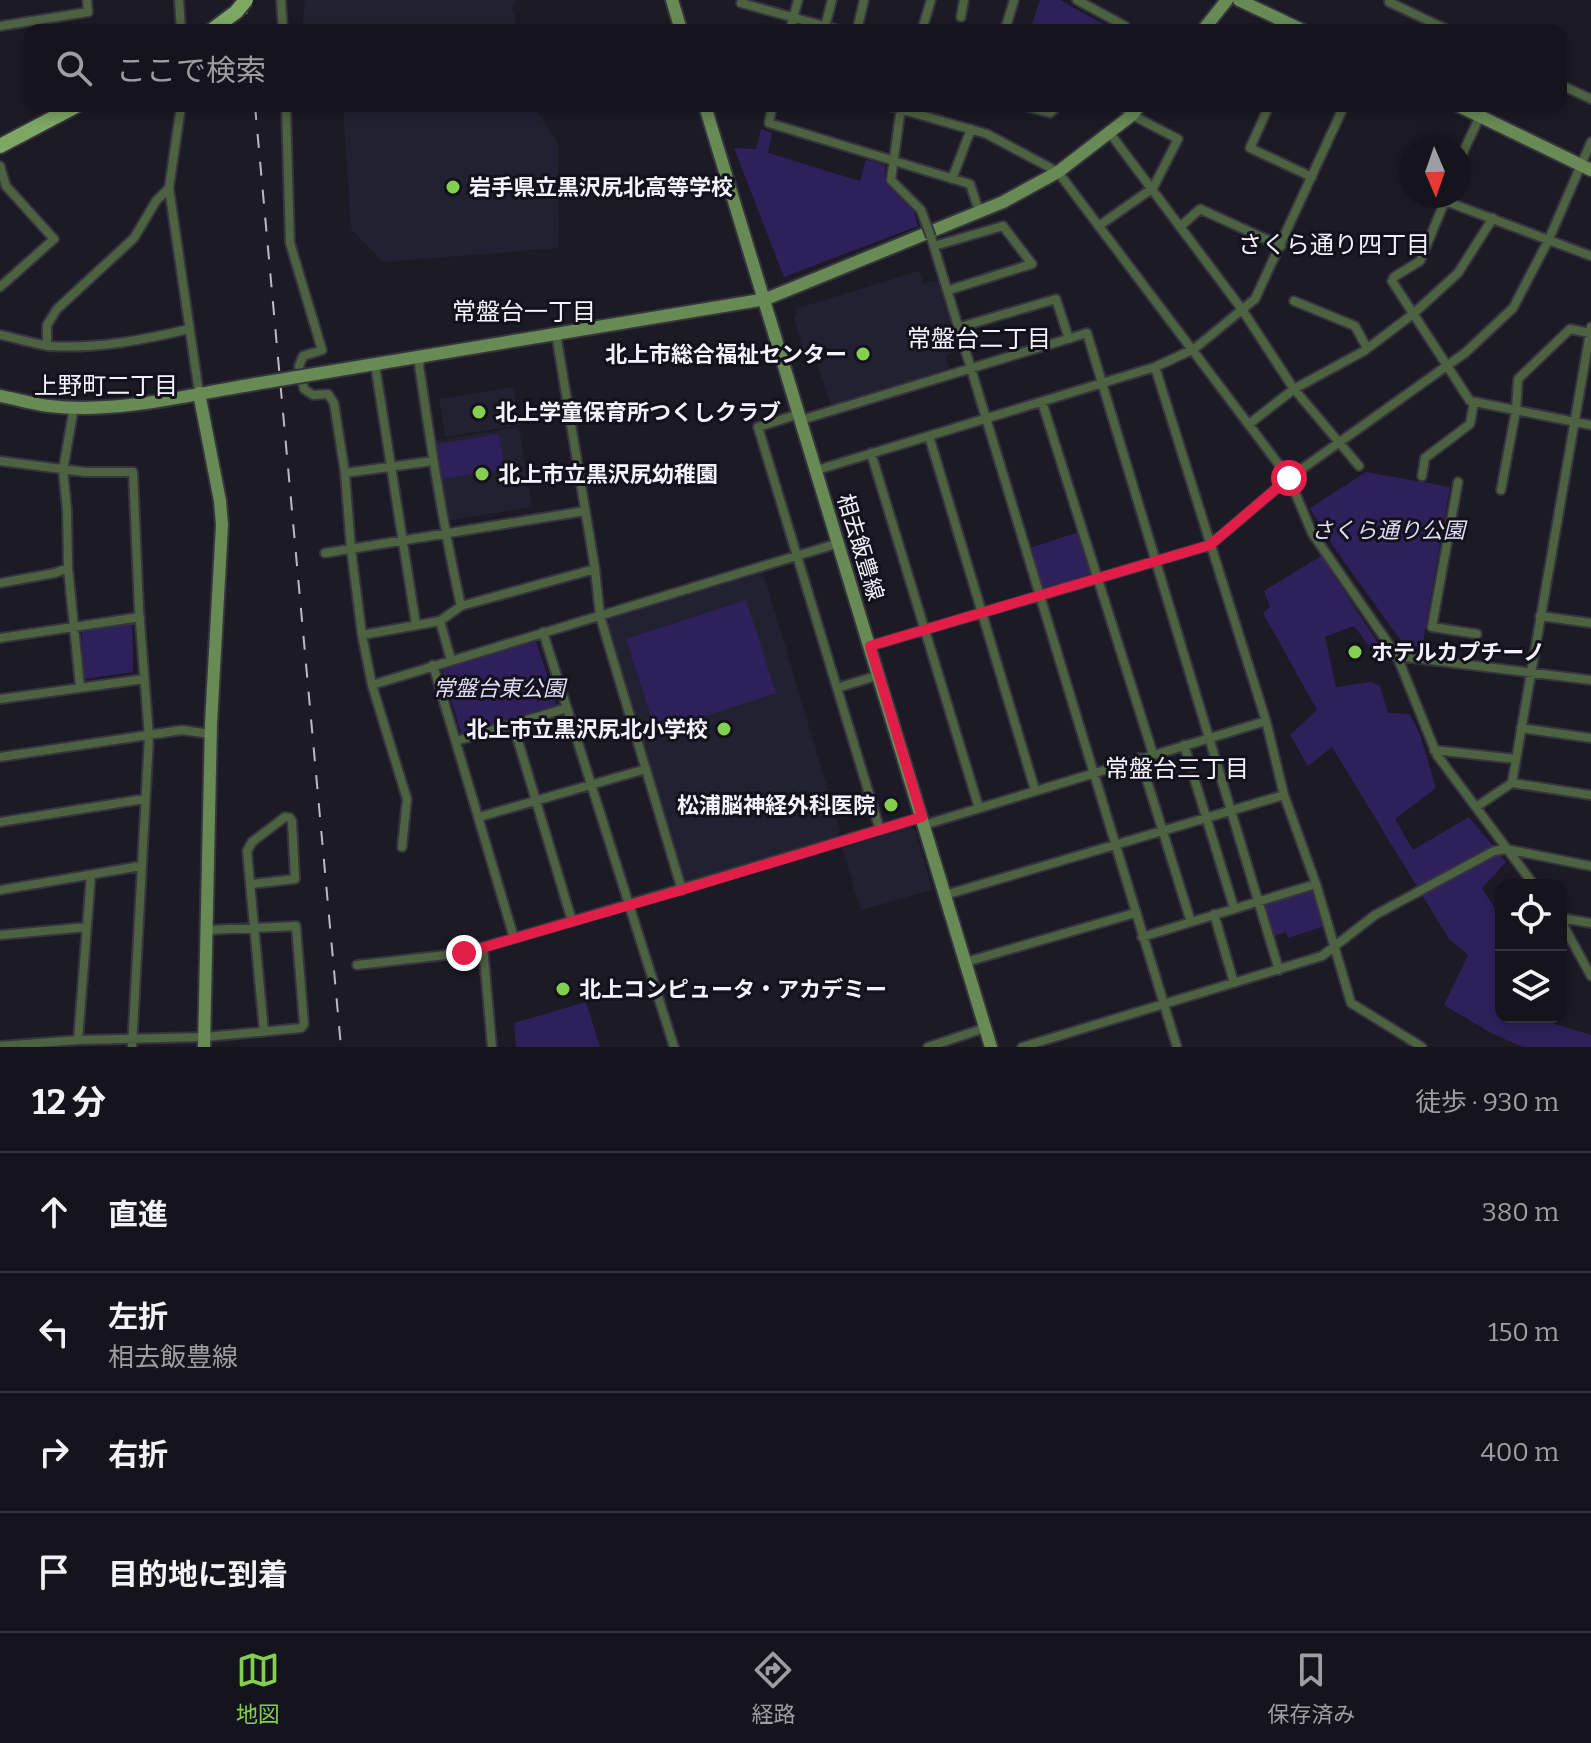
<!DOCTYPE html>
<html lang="ja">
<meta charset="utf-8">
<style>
:root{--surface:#15141c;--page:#1e1d25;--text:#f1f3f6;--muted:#9d9ea3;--line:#34333b;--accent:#83d04f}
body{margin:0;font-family:Bitter,"Noto Sans JP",serif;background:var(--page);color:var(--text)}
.controls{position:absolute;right:24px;bottom:24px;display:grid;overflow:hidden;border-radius:16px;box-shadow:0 4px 12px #0003}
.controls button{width:72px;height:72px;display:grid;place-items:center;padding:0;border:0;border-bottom:2px solid var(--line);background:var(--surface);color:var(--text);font:40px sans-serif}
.compass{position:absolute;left:1399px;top:136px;width:72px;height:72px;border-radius:50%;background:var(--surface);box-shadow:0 4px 12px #0003;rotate:178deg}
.stop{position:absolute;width:24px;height:24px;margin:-18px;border:6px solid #e11d48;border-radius:50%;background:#fff}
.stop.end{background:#e11d48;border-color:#fff;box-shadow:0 2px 8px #0008}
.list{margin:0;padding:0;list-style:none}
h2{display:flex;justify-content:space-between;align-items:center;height:104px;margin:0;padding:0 32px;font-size:34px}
h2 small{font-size:26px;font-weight:400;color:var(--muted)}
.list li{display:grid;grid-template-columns:52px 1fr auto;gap:24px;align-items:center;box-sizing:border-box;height:120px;padding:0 32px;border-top:2px solid var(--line)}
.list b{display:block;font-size:30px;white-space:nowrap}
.list p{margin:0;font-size:26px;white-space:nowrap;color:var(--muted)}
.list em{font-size:26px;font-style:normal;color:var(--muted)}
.icon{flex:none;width:44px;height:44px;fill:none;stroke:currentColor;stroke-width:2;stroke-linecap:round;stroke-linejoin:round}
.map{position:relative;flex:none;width:1591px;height:1047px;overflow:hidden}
.search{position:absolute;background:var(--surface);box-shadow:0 4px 12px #0003;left:24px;right:24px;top:24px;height:88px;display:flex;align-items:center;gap:20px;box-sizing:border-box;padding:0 28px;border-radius:16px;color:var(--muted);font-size:30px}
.sheet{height:584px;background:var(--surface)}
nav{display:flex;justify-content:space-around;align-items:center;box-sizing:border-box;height:112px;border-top:2px solid var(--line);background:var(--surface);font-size:22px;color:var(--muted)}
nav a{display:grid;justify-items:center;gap:4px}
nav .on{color:var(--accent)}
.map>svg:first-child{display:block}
.built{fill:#222131}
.green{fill:#2e215b}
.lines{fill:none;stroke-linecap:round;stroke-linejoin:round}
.street-casing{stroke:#36353f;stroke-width:12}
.secondary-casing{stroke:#36353f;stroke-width:16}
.primary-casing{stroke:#36353f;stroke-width:18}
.street{stroke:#4d6241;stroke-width:8}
.secondary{stroke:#688a55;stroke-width:12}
.primary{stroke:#7da863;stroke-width:14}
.rail{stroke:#bbbac3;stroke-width:2;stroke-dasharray:14 14;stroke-linecap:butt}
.street-bridge-casing{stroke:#36353f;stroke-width:12;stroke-linecap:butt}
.secondary-bridge-casing{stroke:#36353f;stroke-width:16;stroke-linecap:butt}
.primary-bridge-casing{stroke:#36353f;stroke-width:18;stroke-linecap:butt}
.street-bridge{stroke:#4d6241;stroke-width:8}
.secondary-bridge{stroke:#688a55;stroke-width:12}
.primary-bridge{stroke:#7da863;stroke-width:14}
.route{stroke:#e11d48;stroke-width:10}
.poi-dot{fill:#83d04f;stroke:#13121c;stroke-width:3}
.labels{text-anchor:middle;stroke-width:6;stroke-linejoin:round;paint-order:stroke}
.poi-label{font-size:22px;font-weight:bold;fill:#f3f3fb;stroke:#13121c;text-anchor:start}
.park-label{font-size:22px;font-style:italic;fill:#dfddf4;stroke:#13121c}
.street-label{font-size:22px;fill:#f3f3fb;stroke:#13121c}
.neighbourhood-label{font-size:24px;fill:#f3f3fb;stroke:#13121c}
</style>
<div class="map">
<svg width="1591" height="1047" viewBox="0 0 1591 1047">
<rect width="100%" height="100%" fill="#1c1b25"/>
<path class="built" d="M305 0H517L512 8 517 30H302Z
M343 106H534L558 144 559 248 383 262 351 229Z
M919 271 923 284 935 281 939 283 959 351 948 354 946 359 949 368 834 406 830 404 812 348 803 350 794 318 797 313 795 309Z
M514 387 520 425 445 437 439 399Z
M519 427 532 507 445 521 434 441Z
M763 572 840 831 835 838 686 883 608 627 610 619Z
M906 825 915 830 932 890 861 910 841 844Z"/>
<path class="green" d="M1040 0H1060L1114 30H1030Z
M761 129 772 133 768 153 860 181 866 160 885 165V183L914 212 918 226 784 277 734 148 756 149Z
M499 434 505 469 443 479 437 444Z
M1366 472 1450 487 1422 648 1404 645 1328 539 1310 508Z
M1079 532 1092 577 1044 589 1030 548Z
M1321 556 1382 649 1374 653 1354 626 1325 637 1336 687 1371 682 1380 686 1388 713 1410 714 1420 735 1436 788 1395 819 1413 850 1469 817 1506 862 1482 888 1501 918V1017H1542L1545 1021 1591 1035V1047H1523L1491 1033 1444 1005 1468 955 1449 939 1332 747 1308 766 1290 735 1317 710 1263 613 1270 607 1264 591Z
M746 600 776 693 656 732 626 639Z
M132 617 133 672 84 679 81 624Z
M536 641 557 706 462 735 442 670Z
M1310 889 1314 891 1324 926 1288 938 1286 932 1272 937 1262 904Z
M586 1002 600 1047H516L514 1023Z"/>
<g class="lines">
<defs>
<path id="street" d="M179 0 181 30
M281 0 283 30
M742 0 741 3 839 30
M1077 0 1125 26 1122 30
M1389 2 1448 30
M961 17 964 0
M0 26 88 12 87 0
M790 30 798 0
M824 30 832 0
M857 30 864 0
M922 30 931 0
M1005 30 1014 0
M1561 85 1591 99
M181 106 169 188 199 393
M286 106 290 243 322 350 303 356 299 366 304 389 313 395 328 394 334 403 345 473 351 549 362 635 372 685 407 799 402 847
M772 106 769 123 970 184 979 211
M889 106 987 134 1058 172 1289 478 1312 533 1397 656 1437 755 1534 885
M1025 106 1050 113 1057 106
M1269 106 1250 148 1312 177
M901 107 891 180 921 210
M1109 132 1241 308 1294 389 1359 466
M1459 161 1480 116
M0 166 6 186 54 239 0 287
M952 179 971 129
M1445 198V201L1591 256
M1445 201 1420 261 1394 277 1392 281 1470 401 1591 425
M1100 225 1153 188 1178 139 1132 115 1122 106
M1181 226 1200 209 1281 246
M931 237 1177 1047
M934 246 1003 226 1032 264 949 290
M1294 301 1355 326 1367 348
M960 327 1056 299 1069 339
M556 334 595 569 600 616 682 890
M0 335C16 338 33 344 50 346 97 349 143 340 189 329
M47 346V325L57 309 134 238 156 201 169 188
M421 358 419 365C431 446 443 526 461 606
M375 365 416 625
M1155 367 1266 721 1284 795 1316 884 1351 1003 1422 1047
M1042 402 1153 754
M74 407 63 470 67 510 68 568 80 687
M799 414 758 427 880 830
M801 420 1087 333 1279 970
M1249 424 1294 389 1364 351 1413 314 1458 273 1493 218
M929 436 1035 790
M871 453 979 808
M0 461 85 472H133L139 609 149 737 132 1047
M817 470 1155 367 1194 349 1255 299 1344 106
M345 473 433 461
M1422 476 1425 458 1470 424 1474 402
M1458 482 1432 627 1477 634
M1501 490 1516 410 1518 379 1570 329 1590 333
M325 553 585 511
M0 583 55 573 68 568
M1540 616 1591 623
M440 621 451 660
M543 632 674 1047
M362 635 440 621 461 606 595 569
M0 638 140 617
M870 646 1210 545 1289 478 1465 353 1513 308 1549 239 1591 142
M1397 656 1591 680
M433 665 514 938
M372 685 839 543
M837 688 879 675
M0 699 144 679
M513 724 572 921
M1521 728 1591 738
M456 741 567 708
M1184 745 1234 908
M1434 750 1516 759
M0 757 182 730 210 734
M1140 758 1191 922
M1512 783 1591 795
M1476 807 1512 783 1591 327
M479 817 646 769
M0 822 144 799
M924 825 1266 721
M251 884 295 879 292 821 290 818 285 817 252 842 247 851 264 1032
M0 890 141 866
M945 895 1284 795
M1214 914 1234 983
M1561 918 1591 923
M1561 921 1591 976
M0 935 87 927
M1142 937 1316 884
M483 947 492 1047
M966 962 1135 913
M357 965 464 953 922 817
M78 1040 91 875
M0 1046 78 1040 205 1037 301 1028 304 1024 296 926 208 930
M928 1047 985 1028
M1022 1047 1322 956 1375 915 1494 851 1506 849 1591 866"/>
<path id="secondary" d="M672 0 681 30
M1239 0 1302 30
M1203 30 1227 0
M705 106 991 1047
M1459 106 1591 170
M309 375 766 299 1003 202 1058 172 1132 115 1139 106
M199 393 220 501 222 525 211 723 204 1047
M0 396C16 399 33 404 49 406 118 414 188 395 255 384"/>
<path id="primary" d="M212 30 236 12
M0 146 76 106"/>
</defs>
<use href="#street" class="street-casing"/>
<use href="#secondary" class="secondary-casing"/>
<use href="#primary" class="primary-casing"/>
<use href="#street" class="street"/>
<use href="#secondary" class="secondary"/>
<use href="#primary" class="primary"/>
<path class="rail" d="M245 0 248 30
M255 106 341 1047"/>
<defs>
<path id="street-bridge" d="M921 210 931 237"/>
<path id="secondary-bridge" d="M255 384 309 375"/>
<path id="primary-bridge" d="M236 12 246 0"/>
</defs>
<use href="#street-bridge" class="street-bridge-casing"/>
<use href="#secondary-bridge" class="secondary-bridge-casing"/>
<use href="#primary-bridge" class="primary-bridge-casing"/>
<use href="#street-bridge" class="street-bridge"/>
<use href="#secondary-bridge" class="secondary-bridge"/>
<use href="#primary-bridge" class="primary-bridge"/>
</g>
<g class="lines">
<path class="route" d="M464 953 682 890 922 817 870 646 1210 545 1289 478"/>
</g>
<g class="poi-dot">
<circle cx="453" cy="187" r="8"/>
<circle cx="863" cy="354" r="8"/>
<circle cx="479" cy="412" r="8"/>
<circle cx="482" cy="474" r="8"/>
<circle cx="1355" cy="652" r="8"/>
<circle cx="724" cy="729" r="8"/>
<circle cx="891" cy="805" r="8"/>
<circle cx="563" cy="989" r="8"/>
</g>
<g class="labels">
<g class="poi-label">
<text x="469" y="195">岩手県立黒沢尻北高等学校</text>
<text x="847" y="362" text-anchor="end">北上市総合福祉センター</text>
<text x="495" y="420">北上学童保育所つくしクラブ</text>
<text x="498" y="482">北上市立黒沢尻幼稚園</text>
<text x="1371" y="660">ホテルカプチーノ</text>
<text x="708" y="737" text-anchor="end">北上市立黒沢尻北小学校</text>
<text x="875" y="813" text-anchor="end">松浦脳神経外科医院</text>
<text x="579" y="997">北上コンピュータ・アカデミー</text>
</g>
<g class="park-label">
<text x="1388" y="538">さくら通り公園</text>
<text x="499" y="696">常盤台東公園</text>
</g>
<g class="street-label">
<text transform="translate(861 547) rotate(73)" y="8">相去飯豊線</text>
</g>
<g class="neighbourhood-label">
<text x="1334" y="253">さくら通り四丁目</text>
<text x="524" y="320">常盤台一丁目</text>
<text x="979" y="347">常盤台二丁目</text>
<text x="106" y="394">上野町二丁目</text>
<text x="1177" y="777">常盤台三丁目</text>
</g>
</g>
</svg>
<div class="controls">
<button><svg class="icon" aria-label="locate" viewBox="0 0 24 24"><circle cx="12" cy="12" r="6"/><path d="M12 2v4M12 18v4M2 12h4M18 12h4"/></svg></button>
<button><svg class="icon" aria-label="layers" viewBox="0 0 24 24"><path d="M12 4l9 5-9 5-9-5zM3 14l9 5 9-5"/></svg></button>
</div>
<svg class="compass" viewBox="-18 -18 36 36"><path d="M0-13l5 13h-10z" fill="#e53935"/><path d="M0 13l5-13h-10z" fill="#9d9ea3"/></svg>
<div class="stop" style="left:1289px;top:478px"></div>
<div class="stop end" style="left:464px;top:953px"></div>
<div class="search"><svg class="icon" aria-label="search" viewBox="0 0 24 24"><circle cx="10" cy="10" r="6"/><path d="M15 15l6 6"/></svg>ここで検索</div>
</div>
<section class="sheet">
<h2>12 分<small>徒歩 · 930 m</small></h2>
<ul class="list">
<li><svg class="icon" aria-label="ahead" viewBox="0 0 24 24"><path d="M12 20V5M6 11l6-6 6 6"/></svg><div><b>直進</b></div><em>380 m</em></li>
<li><svg class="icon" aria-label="left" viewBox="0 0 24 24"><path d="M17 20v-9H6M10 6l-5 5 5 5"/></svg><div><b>左折</b><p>相去飯豊線</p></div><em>150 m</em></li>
<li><svg class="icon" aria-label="right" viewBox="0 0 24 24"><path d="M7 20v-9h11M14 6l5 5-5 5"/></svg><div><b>右折</b></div><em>400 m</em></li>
<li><svg class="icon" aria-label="arrive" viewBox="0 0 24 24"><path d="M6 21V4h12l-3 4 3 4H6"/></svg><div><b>目的地に到着</b></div></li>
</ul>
</section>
<nav>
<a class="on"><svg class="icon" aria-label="map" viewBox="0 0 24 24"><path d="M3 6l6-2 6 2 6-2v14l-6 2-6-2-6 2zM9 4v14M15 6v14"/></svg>地図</a>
<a><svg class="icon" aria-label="directions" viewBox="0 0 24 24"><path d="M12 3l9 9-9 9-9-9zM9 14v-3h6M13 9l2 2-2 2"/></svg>経路</a>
<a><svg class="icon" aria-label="saved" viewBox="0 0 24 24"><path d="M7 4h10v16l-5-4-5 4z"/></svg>保存済み</a>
</nav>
